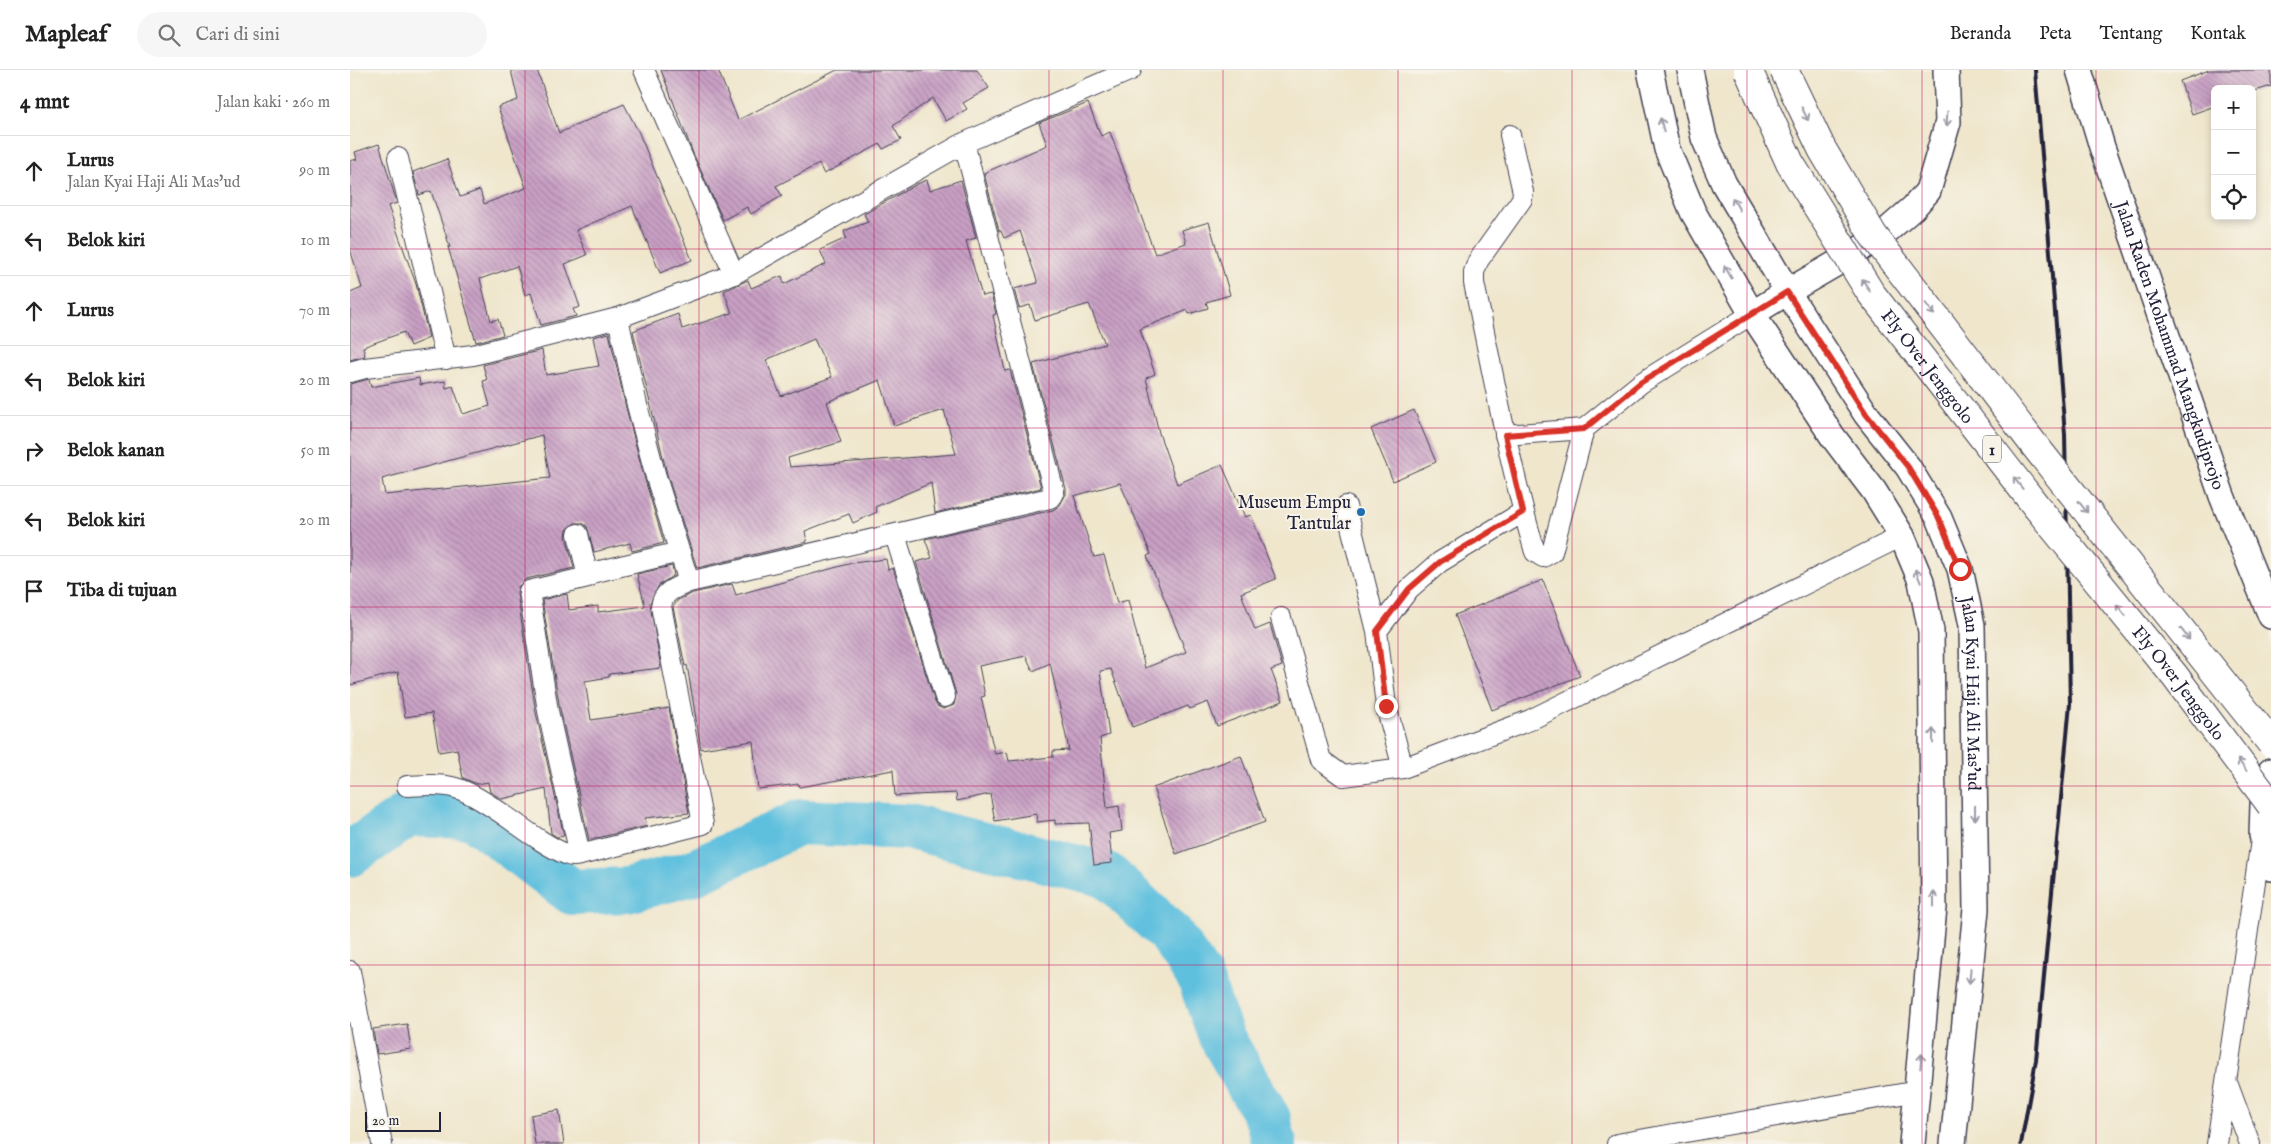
<!DOCTYPE html>
<html lang="id">
<meta charset="utf-8">
<style>
:root{--surface:#fff;--page:#f6f6f6;--text:#222;--muted:#767676;--line:#e0e0e0}
body{margin:0;font-family:"IM FELL English",serif;background:var(--page);color:var(--text)}
.controls{position:absolute;right:15px;top:15px;display:grid;overflow:hidden;border-radius:8px;box-shadow:0 2px 8px #0003}
.controls button{width:45px;height:45px;display:grid;place-items:center;padding:0;border:0;border-bottom:1px solid var(--line);background:var(--surface);color:var(--text);font:25px sans-serif}
.scale{position:absolute;left:15px;bottom:12px;width:76px;box-sizing:border-box;padding-left:5px;border:2px solid #22223b;border-top:0;font-size:14px;line-height:18px;white-space:nowrap;color:#22223b;-webkit-text-stroke:4px #f7f3e8;paint-order:stroke}
.stop{position:absolute;width:15px;height:15px;margin:-11px;border:4px solid #d93025;border-radius:50%;background:#fff}
.stop.end{background:#d93025;border-color:#fff;box-shadow:0 1px 5px #0008}
.list{margin:0;padding:0;list-style:none}
h2{display:flex;justify-content:space-between;align-items:center;height:65px;margin:0;padding:0 20px;font-size:21px}
h2 small{font-size:16px;font-weight:400;color:var(--muted)}
.list li{display:grid;grid-template-columns:32px 1fr auto;gap:15px;align-items:center;box-sizing:border-box;height:70px;padding:0 20px;border-top:1px solid var(--line)}
.list b{display:block;font-size:19px;white-space:nowrap}
.list p{margin:0;font-size:16px;white-space:nowrap;color:var(--muted)}
.list em{font-size:16px;font-style:normal;color:var(--muted)}
.icon{flex:none;width:28px;height:28px;fill:none;stroke:currentColor;stroke-width:2;stroke-linecap:round;stroke-linejoin:round}
.map{position:relative;flex:none;width:1921px;height:1074px;overflow:hidden}
header{display:flex;align-items:center;gap:30px;box-sizing:border-box;height:70px;padding:0 25px;background:var(--surface);border-bottom:1px solid var(--line)}
header strong{font-size:24px}
nav{display:flex;gap:28px;margin-inline-start:auto;font-size:18px}
.search{width:350px;height:45px;background:var(--page);display:flex;align-items:center;gap:12px;box-sizing:border-box;padding:0 18px;border-radius:28px;color:var(--muted);font-size:19px}
main{display:flex}
aside{flex:1;background:var(--surface)}
.map>svg:first-child{display:block}
.lines{fill:none;stroke-linecap:round;stroke-linejoin:round}
.river{stroke:#5fc0de;stroke-width:46}
.building{fill:url(#building-back-hatch);fill-rule:evenodd}
.minor-casing{stroke:#413f51;stroke-width:22}
.tertiary-casing{stroke:#413f51;stroke-width:28}
.minor{stroke:#fff;stroke-width:20}
.tertiary{stroke:#fff;stroke-width:25}
.rail{stroke:#22223b;stroke-width:4}
.trunk-bridge-casing{stroke:#413f51;stroke-width:30;stroke-linecap:butt}
.trunk-bridge{stroke:#fff;stroke-width:28}
.oneway{stroke:#9c9ca7}
.route{stroke:#d93025;stroke-width:6}
.grid{fill:none;stroke:#c2185b;stroke-width:1;stroke-opacity:0.55}
.poi-dot{fill:#1f6fb2;stroke:#f7f3e8;stroke-width:2}
.labels{text-anchor:middle;stroke-width:4;stroke-linejoin:round;paint-order:stroke}
.shield{fill:#f7f3e8;stroke:#62616f;stroke-width:1}
.shield-label{font-size:16px;font-weight:bold;fill:#22223b}
.street-label{font-size:18px;fill:#22223b;stroke:#f7f3e8}
.poi-label{font-size:18px;fill:#22223b;stroke:#f7f3e8;text-anchor:end}
</style>
<header>
<strong>Mapleaf</strong>
<div class="search"><svg class="icon" aria-label="search" viewBox="0 0 24 24"><circle cx="10" cy="10" r="6"/><path d="M15 15l6 6"/></svg>Cari di sini</div>
<nav><a>Beranda</a><a>Peta</a><a>Tentang</a><a>Kontak</a></nav>
</header>
<main>
<aside>
<h2>4 mnt<small>Jalan kaki · 260 m</small></h2>
<ul class="list">
<li><svg class="icon" aria-label="ahead" viewBox="0 0 24 24"><path d="M12 20V5M6 11l6-6 6 6"/></svg><div><b>Lurus</b><p>Jalan Kyai Haji Ali Mas'ud</p></div><em>90 m</em></li>
<li><svg class="icon" aria-label="left" viewBox="0 0 24 24"><path d="M17 20v-9H6M10 6l-5 5 5 5"/></svg><div><b>Belok kiri</b></div><em>10 m</em></li>
<li><svg class="icon" aria-label="ahead" viewBox="0 0 24 24"><path d="M12 20V5M6 11l6-6 6 6"/></svg><div><b>Lurus</b></div><em>70 m</em></li>
<li><svg class="icon" aria-label="left" viewBox="0 0 24 24"><path d="M17 20v-9H6M10 6l-5 5 5 5"/></svg><div><b>Belok kiri</b></div><em>20 m</em></li>
<li><svg class="icon" aria-label="right" viewBox="0 0 24 24"><path d="M7 20v-9h11M14 6l5 5-5 5"/></svg><div><b>Belok kanan</b></div><em>50 m</em></li>
<li><svg class="icon" aria-label="left" viewBox="0 0 24 24"><path d="M17 20v-9H6M10 6l-5 5 5 5"/></svg><div><b>Belok kiri</b></div><em>20 m</em></li>
<li><svg class="icon" aria-label="arrive" viewBox="0 0 24 24"><path d="M6 21V4h12l-3 4 3 4H6"/></svg><div><b>Tiba di tujuan</b></div></li>
</ul>
</aside>
<div class="map">
<svg width="1921" height="1074" viewBox="0 0 1921 1074">
<defs>
<pattern id="building-back-hatch" width="6" height="6" patternUnits="userSpaceOnUse" patternTransform="scale(1.25)"><rect width="6" height="6" fill="#c9a0c5"/><path d="M-1 5l2 2M0 0l6 6M5-1l2 2" fill="none" stroke="#a382a1"/></pattern>
</defs>
<rect width="100%" height="100%" fill="#f7f3e8"/>
<filter id="ink" filterUnits="userSpaceOnUse"><feTurbulence type="fractalNoise" baseFrequency=".02" numOctaves="2"/><feDisplacementMap in="SourceGraphic" scale="10" xChannelSelector="R" yChannelSelector="G"/><feConvolveMatrix kernelMatrix="1 2 1 2 8 2 1 2 1" color-interpolation-filters="sRGB"/></filter>
<filter id="wash" filterUnits="userSpaceOnUse"><feTurbulence type="fractalNoise" baseFrequency=".0096" numOctaves="4" result="noise"/><feDisplacementMap in="SourceGraphic" scale="20" xChannelSelector="R" yChannelSelector="G"/><feGaussianBlur stdDeviation="1.12" result="paint"/><feColorMatrix in="noise" values="0 0 0 0 0 0 0 0 0 0 0 0 0 0 0 0 0 1.4 0 .05"/><feComposite in="paint" operator="in"/></filter>
<g filter="url(#wash)">
<rect width="100%" height="100%" fill="#efe6cc"/>
<g class="lines">
<path class="river" d="M0 784 59 744 122 746 222 822 277 820 342 803 451 752 560 757 757 805 821 865 849 906 871 966 918 1049 924 1074"/>
</g>
<g id="blocks">
<path class="building" d="M161 0H187L209 63 274 34 289 63 342 190 310 203 282 136 226 160 237 185 215 194 230 237 223 239 226 246 191 255 181 223 175 225 167 196 130 209 141 251 148 249 153 265 126 272 98 177H100L81 121 69 125 63 102 97 89 110 127 130 120 134 134 176 118 148 37 168 30Z
M311 0H368L388 50 487 0H627L639 18 613 33 617 39 596 51 583 28 543 56 551 70 533 79 530 74 474 104 469 94 426 116 432 126 401 144 397 137 373 150 343 83Z
M1859 0H1921V16L1902 22V19H1865V36L1842 44 1830 11Z
M738 33 751 66 760 62 805 184 836 173 832 160 859 152 880 225 856 232 858 238 839 244 838 240 790 259 805 304 796 308 809 363 827 414 872 395 895 447 901 445 926 509 891 523 905 560 920 554 932 596 921 600 933 631 867 656 858 632 840 639 838 636 782 657 761 599 750 601 759 665 750 668 757 738 769 736 772 761 759 763 762 793 744 795 739 753 705 754V750L687 752 686 744 645 751 640 724 607 731 606 723 545 726 543 700 450 717 449 714 408 719 403 671 351 679 337 595 335 596 323 537 328 530 343 523 382 514 386 525 502 493 536 489 538 500 543 498 584 630 587 636 593 639 604 635 606 624 566 492 582 488 575 469 703 440 710 435 716 424V419L683 294 755 274 739 234 685 250 680 235 669 238 664 219 688 213 670 161 654 168 651 161H649L634 103 697 75 689 53ZM770 413 801 484 797 486 836 582 795 598 778 530 767 533 754 485 744 487 724 426ZM676 586 683 601 700 593 719 680 703 681V687L659 691 657 682 645 684 631 627 635 626 629 596Z
M29 74 47 133 38 136 66 214 79 268 60 276 54 262 13 277 15 286 0 290V223L12 218 0 179V91L7 89 5 82Z
M577 110 580 120 611 110 626 168 616 171 632 226 641 224 646 244 643 245 655 301 660 300 691 418 585 443 581 413 525 437 527 442 503 453 499 444 455 461 457 472 347 498 317 404 283 261 328 244 332 259 382 243 374 221 398 210 401 218 432 206 434 214 476 194 470 180 496 168 494 161 518 152 514 144 567 114ZM464 269 482 307 431 326 416 290ZM530 310 544 356 594 340 606 384 440 397 438 388 491 372 477 332Z
M259 263 276 338 295 410 314 473 282 481 280 473 244 482 237 456 232 453H225L217 460 216 466 224 498 176 509 168 517 167 523 186 643 214 766 207 767 201 763 196 719 152 729 140 722 138 712 127 714 113 708 107 679 89 682 82 643 55 647 48 602 0 615V314L19 309 21 317 69 308 70 315 95 311 96 318 103 316 113 344 140 336 133 311 137 310 133 295 192 280 196 305 249 296 243 267ZM192 365 200 408 35 425 32 409Z
M1064 340 1086 392 1043 411 1021 359Z
M322 496 324 505 309 515 300 533 311 598 259 604V607L235 611 241 650 319 638 339 743 295 748 297 756 239 770 210 639 192 530 217 524 219 540 248 536V542L295 536 287 504Z
M1193 510 1230 606 1142 640 1105 545Z
M891 686 915 752 826 784 803 718Z
M57 954 61 979 27 984 23 959Z
M209 1040 214 1074H185L181 1045Z"/>
</g>
</g>
<g filter="url(#ink)">
<use href="#blocks" fill-opacity="0" stroke="#413f51" stroke-width="1"/>
<g class="lines">
<defs>
<path id="minor" d="M294 0 384 204
M1160 65 1173 122 1172 129 1128 191 1124 202V213C1143 303 1159 394 1185 482L1193 487 1202 482 1234 359 1291 313 1402 244
M48 88 96 289
M268 248 287 335 306 407 339 512
M0 302 15 298 123 285 268 248 384 204 614 73 781 0
M1155 365 1234 359
M996 436 1027 561 1036 636 1053 698 1180 650 1552 466
M228 464 238 507 179 521 198 641 230 785 353 754 311 536C314 520 326 518 339 512L700 428 704 422 614 73
M545 465 595 627
M237 504 330 482
M931 548 971 690 993 706 1053 698
M1027 561 1059 519 1090 492 1173 442
M57 716C76 715 97 713 114 721 150 737 183 771 218 785 222 787 226 786 230 785
M0 901 32 1074
M1878 1015 1900 1074
M1267 1074 1568 1021
M1867 1074 1911 770"/>
<g id="tertiary">
<path d="M1300 0 1317 79 1343 142 1402 244 1483 367 1524 421 1552 466 1571 511 1581 561 1584 837 1562 1074"/>
<path id="s1" d="M1340 0 1354 68 1374 114 1445 234 1516 344 1558 397 1589 448 1610 499 1622 555 1626 839 1603 1074"/>
<path id="s2" d="M1729 0 1752 77 1872 426 1921 546"/>
<path d="M1402 244 1437 222 1506 182 1539 159 1563 138 1578 121 1598 52 1596 0"/>
<path d="M1921 701 1913 735 1912 765 1921 798"/>
</g>
</defs>
<use href="#minor" class="minor-casing"/>
<use href="#tertiary" class="tertiary-casing"/>
<use href="#minor" class="minor"/>
<use href="#tertiary" class="tertiary"/>
<path class="rail" d="M1671 1074 1686 990 1720 634 1715 364 1685 0"/>
<defs>
<g id="trunk-bridge">
<path id="s3" d="M1398 0 1440 93 1520 222 1686 436 1824 605 1921 735"/>
<path d="M1434 0 1472 79 1523 165 1685 376 1921 673"/>
</g>
</defs>
<use href="#trunk-bridge" class="trunk-bridge-casing"/>
<use href="#trunk-bridge" class="trunk-bridge"/>
</g>
<defs><path id="oneway-shaft" d="M-6 0H5M1.5-3L5.5 0L1.5 3" fill="none" stroke-width="1.6" stroke-linecap="round" stroke-linejoin="round" transform="scale(1.25)"/></defs>
<g class="oneway">
<use href="#oneway-shaft" transform="translate(1455 44) rotate(64)"/>
<use href="#oneway-shaft" transform="translate(1597 49) rotate(93)"/>
<use href="#oneway-shaft" transform="translate(1312 55) rotate(-103)"/>
<use href="#oneway-shaft" transform="translate(1386 134) rotate(-120)"/>
<use href="#oneway-shaft" transform="translate(1378 202) rotate(-120)"/>
<use href="#oneway-shaft" transform="translate(1516 215) rotate(-122)"/>
<use href="#oneway-shaft" transform="translate(1580 239) rotate(53)"/>
<use href="#oneway-shaft" transform="translate(1668 413) rotate(-128)"/>
<use href="#oneway-shaft" transform="translate(1733 437) rotate(51)"/>
<use href="#oneway-shaft" transform="translate(1568 506) rotate(-112)"/>
<use href="#oneway-shaft" transform="translate(1771 540) rotate(-129)"/>
<use href="#oneway-shaft" transform="translate(1835 564) rotate(52)"/>
<use href="#oneway-shaft" transform="translate(1583 666) rotate(-90)"/>
<use href="#oneway-shaft" transform="translate(1892 695) rotate(-127)"/>
<use href="#oneway-shaft" transform="translate(1625 743) rotate(90)"/>
<use href="#oneway-shaft" transform="translate(1584 829) rotate(-90)"/>
<use href="#oneway-shaft" transform="translate(1620 906) rotate(95)"/>
<use href="#oneway-shaft" transform="translate(1571 991) rotate(-85)"/>
</g>
</g>
<g class="lines" filter="url(#ink)">
<path class="route" d="M1036 636 1027 561 1059 519 1090 492 1173 442 1155 365 1234 359 1290 313 1437 222 1516 344 1558 397 1589 448 1610 499"/>
</g>
<path class="grid" d="M175 0V1074M349 0V1074M524 0V1074M699 0V1074M873 0V1074M1048 0V1074M1222 0V1074M1397 0V1074M1572 0V1074M1746 0V1074M0 179H1921M0 358H1921M0 537H1921M0 716H1921M0 895H1921"/>
<circle class="poi-dot" cx="1011" cy="442" r="5"/>
<g class="labels">
<rect class="shield" x="1633" y="365.5" width="18" height="27" rx="4"/>
<g class="shield-label">
<text x="1642" y="385">1</text>
</g>
<g class="street-label">
<text dy="6" stroke="none"><textPath href="#s2" startOffset="290">Jalan Raden Mohammad Mangkudiprojo</textPath></text>
<text dy="6" stroke="none"><textPath href="#s3" startOffset="348">Fly Over Jenggolo</textPath></text>
<text dy="6" stroke="none"><textPath href="#s3" startOffset="752">Fly Over Jenggolo</textPath></text>
<text dy="6" stroke="none"><textPath href="#s1" startOffset="698">Jalan Kyai Haji Ali Mas'ud</textPath></text>
</g>
<g class="poi-label">
<text x="1001" y="438">Museum Empu<tspan x="1001" dy="21">Tantular</tspan></text>
</g>
</g>
</svg>
<div class="controls">
<button>+</button>
<button>−</button>
<button><svg class="icon" aria-label="locate" viewBox="0 0 24 24"><circle cx="12" cy="12" r="6"/><path d="M12 2v4M12 18v4M2 12h4M18 12h4"/></svg></button>
</div>
<div class="scale">20 m</div>
<div class="stop" style="left:1610px;top:499px"></div>
<div class="stop end" style="left:1036px;top:636px"></div>
</div>
</main>
